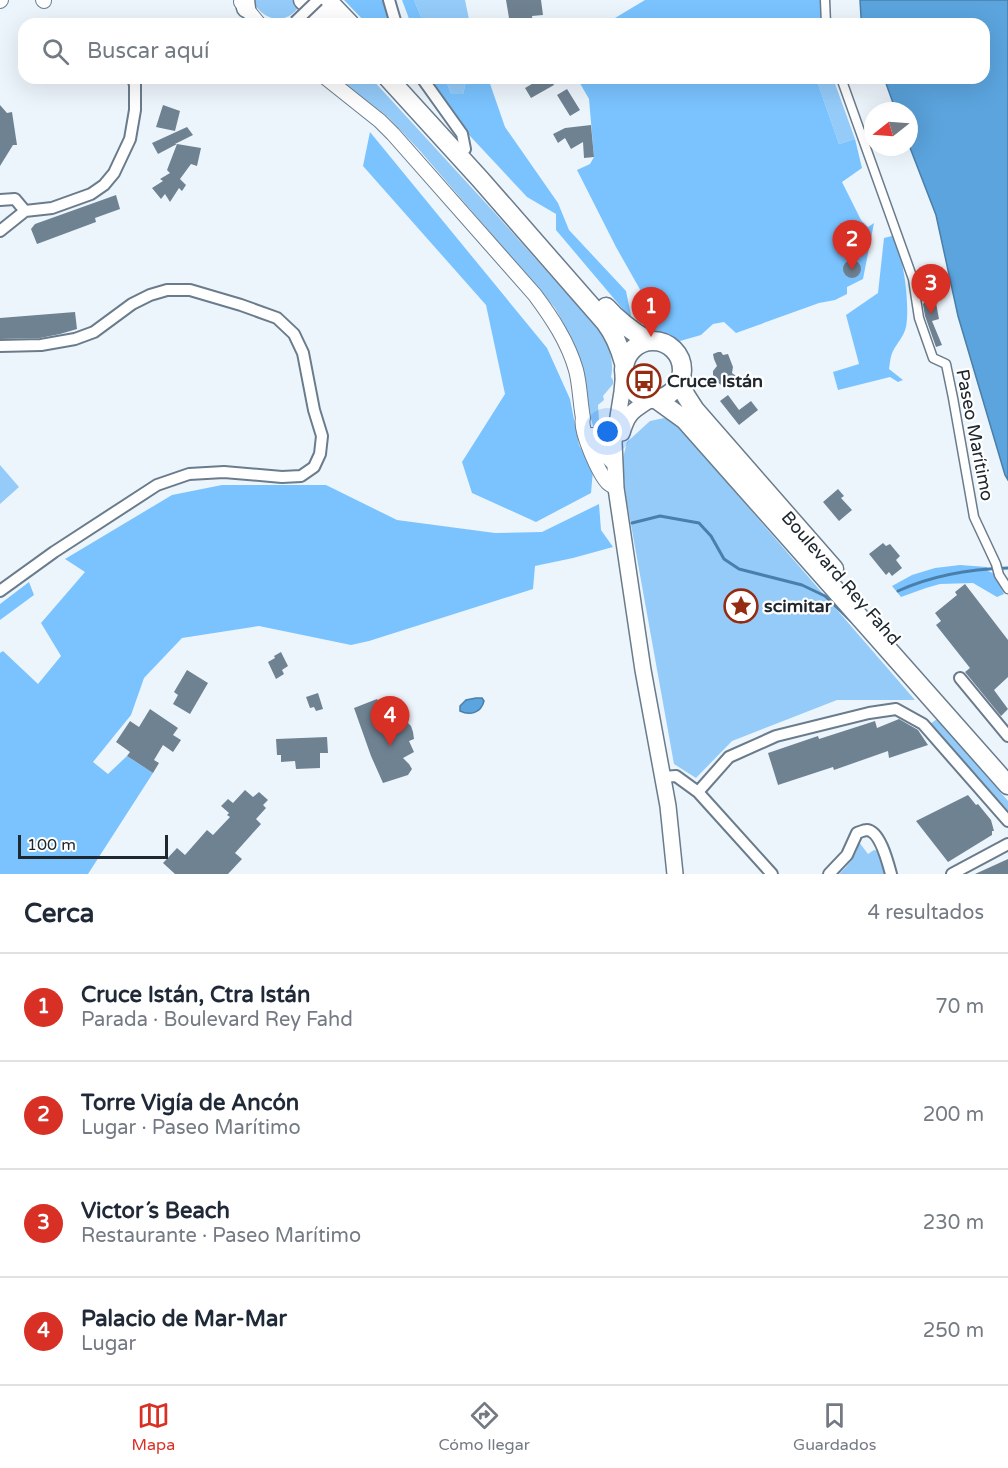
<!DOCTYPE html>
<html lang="es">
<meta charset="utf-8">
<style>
:root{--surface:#fff;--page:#f2f2f3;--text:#1f2937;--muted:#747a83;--line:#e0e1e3;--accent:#d93025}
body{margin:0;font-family:"Varela Round",sans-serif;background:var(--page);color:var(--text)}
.compass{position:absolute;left:864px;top:102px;width:54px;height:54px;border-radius:50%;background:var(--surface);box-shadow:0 6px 24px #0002;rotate:253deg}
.scale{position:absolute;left:18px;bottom:15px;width:150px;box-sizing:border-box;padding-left:6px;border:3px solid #20282f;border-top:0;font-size:16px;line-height:21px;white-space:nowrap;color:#20282f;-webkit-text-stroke:4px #fff;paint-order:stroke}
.you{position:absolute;left:608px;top:432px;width:21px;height:21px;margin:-15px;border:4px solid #fff;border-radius:50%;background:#1a73e8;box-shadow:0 0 0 9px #1a73e833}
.badge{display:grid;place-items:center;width:39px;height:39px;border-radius:50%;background:var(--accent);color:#fff;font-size:20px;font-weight:700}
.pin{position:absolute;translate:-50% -50px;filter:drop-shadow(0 2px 3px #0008)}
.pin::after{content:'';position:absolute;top:32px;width:21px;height:18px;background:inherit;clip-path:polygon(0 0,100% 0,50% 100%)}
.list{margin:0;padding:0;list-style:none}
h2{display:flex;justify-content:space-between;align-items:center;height:78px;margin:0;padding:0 24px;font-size:26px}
h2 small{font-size:20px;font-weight:400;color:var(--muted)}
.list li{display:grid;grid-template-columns:39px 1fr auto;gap:18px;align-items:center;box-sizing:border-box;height:108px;padding:0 24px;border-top:2px solid var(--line)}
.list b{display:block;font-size:22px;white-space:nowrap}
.list p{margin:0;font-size:20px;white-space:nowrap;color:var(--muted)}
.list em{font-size:20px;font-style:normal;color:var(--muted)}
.icon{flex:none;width:33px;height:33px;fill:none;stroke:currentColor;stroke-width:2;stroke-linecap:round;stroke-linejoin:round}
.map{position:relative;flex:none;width:1008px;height:874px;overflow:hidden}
.search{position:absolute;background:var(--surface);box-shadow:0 6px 24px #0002;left:18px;right:18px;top:18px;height:66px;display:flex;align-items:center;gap:15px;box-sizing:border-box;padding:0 21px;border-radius:18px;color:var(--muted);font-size:22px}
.sheet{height:510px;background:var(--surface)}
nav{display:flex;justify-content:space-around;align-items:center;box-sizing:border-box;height:84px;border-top:2px solid var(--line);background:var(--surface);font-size:16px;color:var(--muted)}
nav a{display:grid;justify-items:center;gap:3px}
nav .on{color:var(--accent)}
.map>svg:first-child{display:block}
.green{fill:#94cbf9}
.forest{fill:#7ac3ff}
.water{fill:#5ba4de;stroke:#497faa;stroke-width:1.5}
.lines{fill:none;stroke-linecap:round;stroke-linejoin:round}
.stream{stroke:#497faa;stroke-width:3}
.building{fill:#6f8292}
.pedestrian-casing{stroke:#6a7c8c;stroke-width:11}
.minor-casing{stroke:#6a7c8c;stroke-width:14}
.tertiary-casing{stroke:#6a7c8c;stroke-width:16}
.secondary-casing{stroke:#6a7c8c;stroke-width:18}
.primary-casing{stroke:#6a7c8c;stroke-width:21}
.pedestrian{stroke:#fff;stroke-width:8}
.minor{stroke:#fff;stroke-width:10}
.tertiary{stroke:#fff;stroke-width:14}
.secondary{stroke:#fff;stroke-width:15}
.primary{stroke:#fff;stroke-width:18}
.minor-bridge-casing{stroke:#6a7c8c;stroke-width:14;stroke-linecap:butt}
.minor-bridge{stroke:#fff;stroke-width:10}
.labels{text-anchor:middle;stroke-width:4.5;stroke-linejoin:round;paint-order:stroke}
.poi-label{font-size:18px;font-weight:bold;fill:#20282f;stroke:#fff;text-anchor:start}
.street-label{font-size:18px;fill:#20282f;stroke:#fff}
</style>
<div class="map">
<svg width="1008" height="874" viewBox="0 0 1008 874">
<rect width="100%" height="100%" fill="#edf5fc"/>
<path class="green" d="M252 0H292L300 6C297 9 293 14 289 16 274 24 259 14 252 0Z
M414 0H465L470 24H424Z
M338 78H371L494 212 606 338C610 350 614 365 611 377L613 380V384L603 396 604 400 598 405 599 420 602 421 601 429 606 437 600 439C588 423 589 399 585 380 580 354 568 331 555 308L421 152 388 117Z
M445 78H467L463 94H451Z
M825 78H833L855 139 839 144 817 81Z
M664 418 674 422 684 433 915 700H837L732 741 696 778 674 764 626 497 622 462 627 442 650 421Z
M0 465 19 487 0 504Z
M937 719 1008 801V811L930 724Z
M859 842 868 854 874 850 878 851 886 874H839C849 865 857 855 859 842Z"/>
<path class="forest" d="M344 0H385L391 24H367Z
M402 0H414L424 24H411Z
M645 0H823L821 24H605Z
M431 78H445L451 94H463L467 78H488L505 127 558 203 569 230 626 291 632 320 556 230V214L527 197 441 105Z
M577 78H825L817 81 839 144 855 139 862 168 842 182 861 220 868 227 874 223 863 279 847 287V294L835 300 819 303 736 333 724 322 713 324 701 335 680 341 660 345 643 326 647 313 646 304 642 293 616 247 577 170 590 164 594 157 589 99Z
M370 132 547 348 570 399 579 445 593 470 591 493 536 522 472 493 462 462 505 394 486 305 363 166Z
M892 236C904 253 910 307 906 327 904 336 897 343 893 351 890 357 890 363 889 369L903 380 898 382 890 377 838 390 833 372 859 364 846 315 878 293 884 238Z
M222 485H326L397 520 495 533 542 532 599 504 601 530 613 547 573 558 535 566 533 589 369 641 351 645 259 626 182 638 144 678 131 715 93 762 108 774 127 756 153 773 88 874H0V653L3 651 38 684 61 656 41 623 85 572 65 559 172 495Z
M960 565 987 567 988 571 995 574 1004 594 997 597 973 583 940 584 926 588 901 597 892 586 912 575 935 568Z
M29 582 34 595 0 620V604Z"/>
<path class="water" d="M860 0H1008V480L1005 475 958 316 936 215 909 145V111H896L884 78H984V24H863L861 17Z
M476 698H482L484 701C481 713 470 716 460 711V706L466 700Z"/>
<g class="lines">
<path class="stream" d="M632 523 660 516 699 523 711 536 724 559 739 569 802 585 825 596 852 622
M898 591C933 575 970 569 1008 568"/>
</g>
<path class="building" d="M506 0H541L543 15 532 16 533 24H510Z
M542 78H550L554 85 531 98 525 88Z
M567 89 580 110 570 116 557 95Z
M0 105 7 113 12 112 17 145H13L0 166Z
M163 105 180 111 175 131 156 127Z
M591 125 594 157 584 158 583 142 571 149 565 138 558 143 553 134 565 128Z
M187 127 193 135 175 144H177L158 154 152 143Z
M177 144 201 148 197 166 191 164 180 179 186 185 182 191 179 188 170 202 165 194 161 199 152 188 163 181 160 179 170 173 167 170Z
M116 195 120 209 95 218 96 222 37 244 31 229 35 224Z
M843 269a9 9 0 1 1 18 0a9 9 0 1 1-18 0Z
M928 299 936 303 939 319 932 321 942 345 936 347 925 316 923 304Z
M75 312 77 329 60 334 40 338 0 339V318Z
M718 352H721L723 355 728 354 733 367 732 373 736 376 724 387 717 382 713 375V371L717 366 714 359 713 354Z
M728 395 739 410 751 401 758 410 739 425 720 401Z
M838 489 844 496 841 498 852 510 839 521 823 502Z
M883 543 886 546 890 544 900 556 896 560 902 568 892 576 889 572 886 575 869 554Z
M965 584 1008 640V677L994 690 1008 709 1001 716 965 672 970 668 936 625 941 621 935 613 957 595 955 592Z
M281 652 288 666 282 670 284 674 276 679 268 662 275 658 274 656Z
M187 670 208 683 190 714 173 704 178 695 174 692Z
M318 693 323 709 316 711 314 707 310 708 306 697Z
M377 699 385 712 397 709 400 721 404 719 411 726 413 732 414 739 409 741 414 752 403 758 409 764 412 769 408 775 383 783 371 756 354 708Z
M150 709 178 728 173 735 181 740 173 752 163 745 154 760 159 763 153 773 127 756 130 752 116 742 130 721 139 727Z
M899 719 918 730 928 745 889 758 888 751 834 770 833 767 778 785 768 753 818 736 819 739 875 721 877 728Z
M327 737 328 753H320V768L296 769 295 761 281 762V755H277L276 739Z
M245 790 253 797 259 792 268 800 263 805 266 808 256 819 261 824 235 853 242 859 228 874H175L163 863 177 848 185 855 207 830 213 835 230 817 227 815 229 813 221 806 228 799 233 803Z
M968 795 976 805 978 804 991 820 994 831H992V835L948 862 916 821Z
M1008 859V874H975Z"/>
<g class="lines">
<defs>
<path id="pedestrian" d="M825 0 826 24
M841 78 913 279 919 318 933 358 946 364 953 398 974 517 996 564 999 575 1008 589"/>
<path id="minor" d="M389 0 396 24
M422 78 462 134 465 149
M0 200 15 199 25 211
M0 231 25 211 52 208 91 194 104 185 114 173 130 139 135 110V85L133 78
M0 346 41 345 75 339 94 332 132 304 150 295 167 290H190L241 305 277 318 294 334 303 353 314 410 322 436 320 454 314 467 301 476 282 477 224 472 189 474 157 485 54 552 0 591
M960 678 1008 736
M663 777 676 776 698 792 772 874
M698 792 729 757 776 736 869 713 896 709 923 724 1008 821
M829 874 847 855 857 833C860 832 864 830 867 830 880 831 888 863 891 874
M952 874 1008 844"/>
<path id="tertiary" d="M43 0 44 1
M0 1 1 0
M241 2 259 24
M326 78 380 121 393 134 535 295C552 318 568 342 576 370 580 385 580 402 583 418 579 429 599 474 608 483 610 485 613 486 616 488
M592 435 599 448 615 465"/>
<path id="secondary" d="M624 370 622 392 614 442 616 488 643 670 668 806 675 874
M622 433C628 412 633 411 651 399"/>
<path id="primary" d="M245 0 246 8
M303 0 329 24
M327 0 350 24
M388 78 480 179 605 322C615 335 620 348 624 363
M606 307C619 322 632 331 648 341
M624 370a29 29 0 1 1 58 0a29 29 0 1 1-58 0Z
M679 381 686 396 695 410 834 569
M656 399 685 420 1008 785"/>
</defs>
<use href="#pedestrian" class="pedestrian-casing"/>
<use href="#minor" class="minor-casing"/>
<use href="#tertiary" class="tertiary-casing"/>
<use href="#secondary" class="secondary-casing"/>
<use href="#primary" class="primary-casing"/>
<use href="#pedestrian" class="pedestrian"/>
<use href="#minor" class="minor"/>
<use href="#tertiary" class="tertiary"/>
<use href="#secondary" class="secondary"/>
<use href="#primary" class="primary"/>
<defs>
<path id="minor-bridge" d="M295 22 318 0"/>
</defs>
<use href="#minor-bridge" class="minor-bridge-casing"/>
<use href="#minor-bridge" class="minor-bridge"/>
</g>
<defs>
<symbol id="bus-ring" viewBox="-11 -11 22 22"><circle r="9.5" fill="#fff" stroke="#942c13" stroke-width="1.5"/><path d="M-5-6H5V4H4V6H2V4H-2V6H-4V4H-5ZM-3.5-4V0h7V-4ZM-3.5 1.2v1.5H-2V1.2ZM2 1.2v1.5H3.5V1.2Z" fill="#942c13"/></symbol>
<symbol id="sight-ring" viewBox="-11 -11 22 22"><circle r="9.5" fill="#fff" stroke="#942c13" stroke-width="1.5"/><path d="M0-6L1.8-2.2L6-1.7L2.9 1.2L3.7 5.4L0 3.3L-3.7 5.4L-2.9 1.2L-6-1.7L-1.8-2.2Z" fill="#942c13"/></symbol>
</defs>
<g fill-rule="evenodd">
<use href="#bus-ring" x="625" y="362" width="38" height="38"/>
<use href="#sight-ring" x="722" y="587" width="38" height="38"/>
</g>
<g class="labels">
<g class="poi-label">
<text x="667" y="387">Cruce Istán</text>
<text x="764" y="612">scimitar</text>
</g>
<g class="street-label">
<text transform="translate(975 435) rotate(79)" y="6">Paseo Marítimo</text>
<text transform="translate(841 578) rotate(49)" y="6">Boulevard Rey Fahd</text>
</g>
</g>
</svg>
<svg class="compass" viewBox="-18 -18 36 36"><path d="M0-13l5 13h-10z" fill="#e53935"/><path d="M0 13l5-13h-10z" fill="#747a83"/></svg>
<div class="scale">100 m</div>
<div class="you"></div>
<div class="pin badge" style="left:651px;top:337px">1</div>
<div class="pin badge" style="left:852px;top:270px">2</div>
<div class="pin badge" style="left:931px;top:314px">3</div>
<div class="pin badge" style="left:390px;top:746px">4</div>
<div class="search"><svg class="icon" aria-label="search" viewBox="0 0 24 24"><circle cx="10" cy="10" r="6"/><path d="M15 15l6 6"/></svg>Buscar aquí</div>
</div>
<section class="sheet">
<h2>Cerca<small>4 resultados</small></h2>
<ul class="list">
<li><span class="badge">1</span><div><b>Cruce Istán, Ctra Istán</b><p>Parada · Boulevard Rey Fahd</p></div><em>70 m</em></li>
<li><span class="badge">2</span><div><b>Torre Vigía de Ancón</b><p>Lugar · Paseo Marítimo</p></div><em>200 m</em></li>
<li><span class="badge">3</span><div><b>Victor´s Beach</b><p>Restaurante · Paseo Marítimo</p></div><em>230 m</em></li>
<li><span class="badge">4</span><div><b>Palacio de Mar-Mar</b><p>Lugar</p></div><em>250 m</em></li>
</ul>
</section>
<nav>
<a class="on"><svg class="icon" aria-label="map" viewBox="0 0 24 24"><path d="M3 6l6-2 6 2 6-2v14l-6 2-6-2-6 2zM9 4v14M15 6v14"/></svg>Mapa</a>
<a><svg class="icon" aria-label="directions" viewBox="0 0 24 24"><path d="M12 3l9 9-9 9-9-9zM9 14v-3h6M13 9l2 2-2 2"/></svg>Cómo llegar</a>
<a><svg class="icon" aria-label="saved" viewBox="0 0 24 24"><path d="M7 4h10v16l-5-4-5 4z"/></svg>Guardados</a>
</nav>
